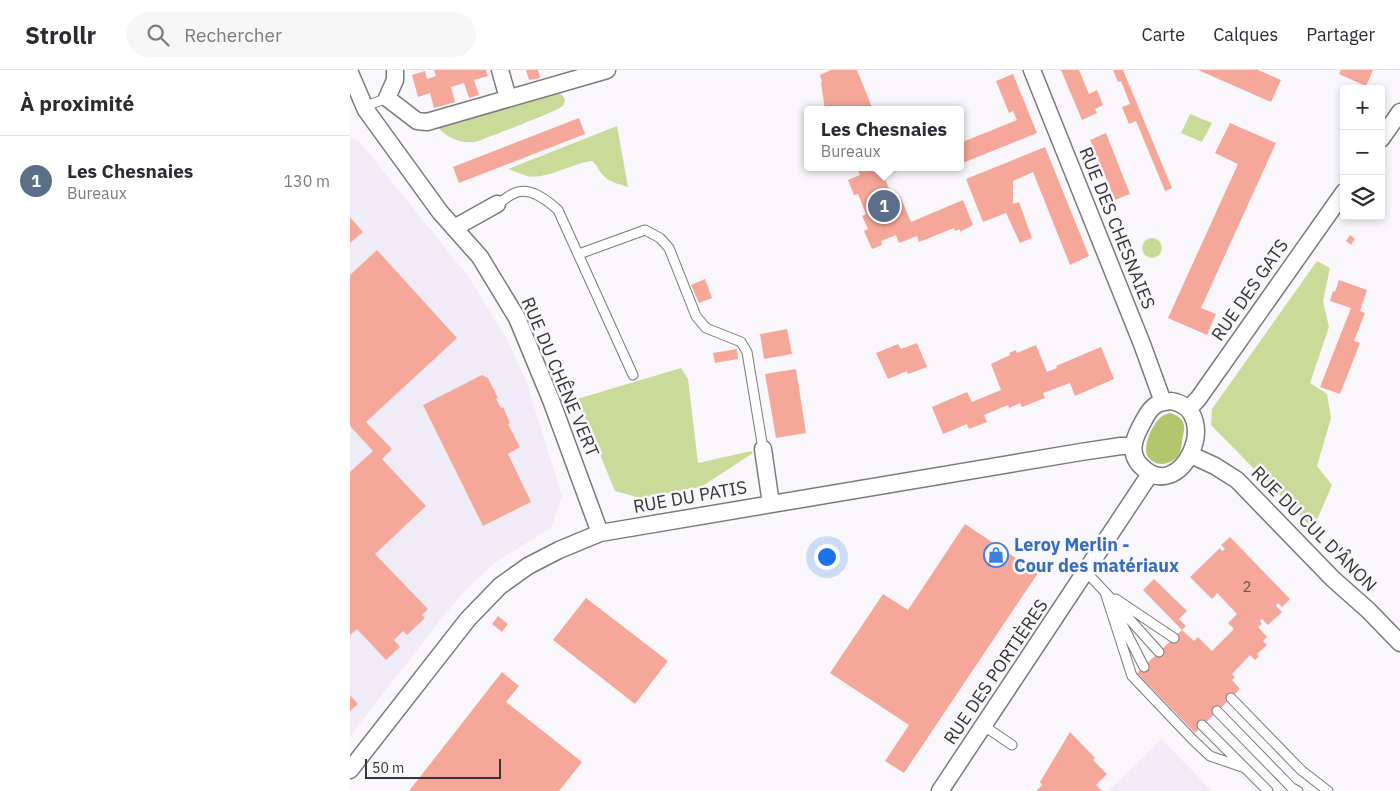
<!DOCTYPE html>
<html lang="fr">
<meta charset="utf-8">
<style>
:root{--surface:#fff;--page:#f7f7f7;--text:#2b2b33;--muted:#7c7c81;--line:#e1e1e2;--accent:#914f1d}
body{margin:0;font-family:"IBM Plex Sans",sans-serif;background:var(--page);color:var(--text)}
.controls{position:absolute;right:15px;top:15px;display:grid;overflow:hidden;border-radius:5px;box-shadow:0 2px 8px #0003}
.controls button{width:45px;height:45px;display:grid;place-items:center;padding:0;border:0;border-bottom:1px solid var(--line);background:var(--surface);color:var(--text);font:25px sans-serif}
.scale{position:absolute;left:15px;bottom:12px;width:136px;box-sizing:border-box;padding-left:5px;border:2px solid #353536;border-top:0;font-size:14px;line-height:18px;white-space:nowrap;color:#353536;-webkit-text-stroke:4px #f9f7fb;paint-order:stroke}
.you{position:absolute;left:476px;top:486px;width:18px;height:18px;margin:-12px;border:4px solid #fff;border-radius:50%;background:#1a73e8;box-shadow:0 0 0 8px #1a73e833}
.badge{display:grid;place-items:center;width:32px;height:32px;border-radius:50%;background:var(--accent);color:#fff;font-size:16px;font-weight:700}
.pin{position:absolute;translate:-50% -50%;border:2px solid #fff;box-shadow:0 1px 5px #0006}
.popup{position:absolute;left:454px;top:36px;width:160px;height:65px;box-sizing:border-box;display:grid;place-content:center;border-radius:5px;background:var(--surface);filter:drop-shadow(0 1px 4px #0005);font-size:16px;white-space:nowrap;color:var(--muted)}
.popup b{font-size:19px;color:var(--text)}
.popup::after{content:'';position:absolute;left:50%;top:100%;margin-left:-10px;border:10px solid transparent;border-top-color:var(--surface)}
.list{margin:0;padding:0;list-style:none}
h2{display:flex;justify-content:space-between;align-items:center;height:65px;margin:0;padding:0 20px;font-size:21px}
h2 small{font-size:16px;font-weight:400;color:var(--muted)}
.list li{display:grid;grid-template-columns:32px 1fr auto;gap:15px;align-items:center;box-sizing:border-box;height:90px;padding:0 20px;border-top:1px solid var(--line)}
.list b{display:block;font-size:19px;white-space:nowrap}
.list p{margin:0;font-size:16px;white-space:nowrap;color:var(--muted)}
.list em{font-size:16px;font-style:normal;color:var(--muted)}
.icon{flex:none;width:28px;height:28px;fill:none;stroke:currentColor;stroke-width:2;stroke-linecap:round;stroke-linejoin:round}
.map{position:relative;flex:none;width:1050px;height:721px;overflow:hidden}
header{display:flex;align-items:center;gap:30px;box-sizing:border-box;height:70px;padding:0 25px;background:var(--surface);border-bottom:1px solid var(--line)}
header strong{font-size:24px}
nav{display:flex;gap:28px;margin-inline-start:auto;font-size:18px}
.search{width:350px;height:45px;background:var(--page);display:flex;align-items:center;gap:12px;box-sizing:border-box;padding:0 18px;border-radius:28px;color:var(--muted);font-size:19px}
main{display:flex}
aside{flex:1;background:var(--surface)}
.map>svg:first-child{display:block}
.built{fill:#f0ecf7}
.green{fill:#c9da99}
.forest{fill:#b1c66d}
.building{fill:#f5a79a}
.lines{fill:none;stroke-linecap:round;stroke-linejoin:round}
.service-casing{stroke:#7a797c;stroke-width:11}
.minor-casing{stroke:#7a797c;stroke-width:19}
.service{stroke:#fff;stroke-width:9}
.minor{stroke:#fff;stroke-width:16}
.labels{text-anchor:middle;stroke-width:5;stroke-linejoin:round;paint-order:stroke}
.number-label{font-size:15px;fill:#65524f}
.street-label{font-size:18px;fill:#353536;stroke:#f9f7fb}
.shop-label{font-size:18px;font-weight:bold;fill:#366cbe;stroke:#f9f7fb;text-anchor:start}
</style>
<header>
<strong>Strollr</strong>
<div class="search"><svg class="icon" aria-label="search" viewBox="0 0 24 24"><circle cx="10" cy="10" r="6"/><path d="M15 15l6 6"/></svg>Rechercher</div>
<nav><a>Carte</a><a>Calques</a><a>Partager</a></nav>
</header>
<main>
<aside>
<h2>À proximité<small></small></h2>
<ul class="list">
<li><span class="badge" style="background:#5c6f8a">1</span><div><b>Les Chesnaies</b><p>Bureaux</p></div><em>130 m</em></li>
</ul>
</aside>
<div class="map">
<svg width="1050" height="721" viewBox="0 0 1050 721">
<rect width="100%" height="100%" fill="#f9f7fb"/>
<path class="built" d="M0 67 9 71 118 206 158 271 176 310 212 426 202 457 146 492 118 517 92 548 0 666Z
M811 669 862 721H758L811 670Z"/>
<path class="green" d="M206 22 212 25 215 30 213 36 208 39C188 48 167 56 147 64 140 66 132 70 125 72 111 74 95 67 87 56Z
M840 44 862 53 852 72 831 63Z
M267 56 278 117C269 114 258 112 252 104 248 99 247 95 242 91 222 93 197 110 177 106 171 104 164 101 158 99Z
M792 178a10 10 0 1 1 20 0a10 10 0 1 1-20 0Z
M967 191 980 198 973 231 979 257 960 313 977 324 981 348 967 396 982 415 963 459 861 355 862 339Z
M331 298 338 309 348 393 401 381 403 383 351 417 290 428 265 421 227 329Z"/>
<path class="forest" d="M820 343C836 348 836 356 832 370 832 374 831 378 830 382 825 394 807 399 798 387 792 377 802 355 810 348 813 345 816 344 820 343Z"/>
<path class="building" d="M84 0H136L138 6 124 10 129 25 119 28 114 13 101 17 105 32 84 38 80 23 68 27 62 5 75 1 77 9 86 6Z
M176 0H188L190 8 179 10Z
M481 0H507L523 40H475L471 13 472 12 470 5Z
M711 0H729L739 24 747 20 753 35 745 39 747 43 732 50Z
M763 0H773L822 118 815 121 786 51 779 54 772 37 780 34 771 11 768 12Z
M848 0H908L931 10 921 32Z
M991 0H1023L1016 16 989 4Z
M663 4 687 63 610 94V73L667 50 663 41 659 43 646 11Z
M229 48 235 64 109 113 103 97Z
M880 53 926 73 851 238 866 244 857 265 818 248 888 94 865 83Z
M756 63 780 124 765 130 740 70Z
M695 77 739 186 720 195 683 102 663 111V134L669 132 682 168 670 173 656 143 633 152 616 109Z
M507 97H547L548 100 534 106 541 124 546 122 548 127 550 126 561 152 613 130 623 155 610 162V159L605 161 604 158 569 172 567 166 549 173 546 165 531 171 532 175 522 179 514 161 518 159 512 146 516 144 508 124 504 125 498 110 510 105Z
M0 147 13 162 0 173Z
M1000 165 1005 169 1001 175 996 171Z
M27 180 107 268 16 352 42 379 32 389 76 436 25 484 78 539 72 545 75 548 57 565 53 561 44 570 50 577 36 590 7 559 0 565V402L23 381 0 356V205Z
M355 209 362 228 349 233 341 215Z
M989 210 1017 220 1010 241 1015 243 1004 271 1010 273 990 324 970 317 1001 238 980 231 983 221 985 222Z
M437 259 442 284 414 289 410 264Z
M567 273 577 297 558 304 557 301 538 309 526 283 548 274 551 279Z
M686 275 697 302 707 298 706 296 751 277 764 309 725 326 720 313 693 323 695 328 672 337 670 333 659 338 658 335 634 345 637 352 619 359 617 354 593 364 582 337 617 322 622 332 651 320 641 294 660 285 659 283 666 280 667 283Z
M387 279 388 289 365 293 363 283Z
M446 299 456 363 426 368 415 304Z
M132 305 138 308 148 328 146 329 151 338 153 337 160 353 158 354 170 377 158 384 181 432 133 456 73 335Z
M615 454 688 503 554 703 535 691 559 655 480 603 533 524 558 540Z
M880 467 940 529 932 537 928 533 926 536 932 542 918 555 912 549 910 551 912 554 908 557 917 567 913 571 917 575 907 584 909 586 905 590 900 585 882 604 885 607 882 610 890 619 845 663 787 603 832 560 844 571 848 567 862 581 884 559 878 553 887 544 867 523 862 529 840 507 870 478 872 481 875 479 871 475Z
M804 509 837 541 829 549 836 556 832 560 793 520Z
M236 528 318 591 285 634 203 570Z
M148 546 158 554 152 562 142 554Z
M152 602 169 616 156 632 232 692 209 721H59Z
M0 625 8 634 0 641Z
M720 662 745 688 743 690 757 704 746 715 752 721H686L692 715 690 712Z"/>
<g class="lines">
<defs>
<path id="service" d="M14 37 37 28
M147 134C153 131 159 125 165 123 180 116 198 131 208 140L283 305
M229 184 295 160 310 168 319 178 346 246 356 258 391 272 397 282 413 379
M736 502 755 522 809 582
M755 522 782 606 842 669 860 686 895 698
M766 529 824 568
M767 544 794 597
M881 628 951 700 978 721
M867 641 942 718 948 721
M852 655 918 721
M634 656 662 675"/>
<path id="minor" d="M45 0V10L37 28 67 51 77 52 257 0
M150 0 158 28
M682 0 792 274 813 332
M0 3 16 40 90 142 130 187 167 248 201 330 250 463
M1031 69 1050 42
M104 158 147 134
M821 331C875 340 830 439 790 395 777 381 786 364 794 350 797 344 801 338 806 335 810 332 816 332 821 331Z
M838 339 848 329 994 122
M413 379 421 434
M841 385 865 396 887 410 983 509 1018 540 1050 573
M0 700 118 549 150 516 178 496 209 480 250 463 731 382 771 376H783
M590 721 800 404"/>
</defs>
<use href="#service" class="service-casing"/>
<use href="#minor" class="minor-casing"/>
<use href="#service" class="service"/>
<use href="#minor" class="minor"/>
</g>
<defs>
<symbol id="shop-ring" viewBox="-11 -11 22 22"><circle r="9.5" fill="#f9f7fb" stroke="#3f7fe0" stroke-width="1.5"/><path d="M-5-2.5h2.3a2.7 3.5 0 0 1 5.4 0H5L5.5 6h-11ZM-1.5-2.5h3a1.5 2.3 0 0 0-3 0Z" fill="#3f7fe0"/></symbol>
</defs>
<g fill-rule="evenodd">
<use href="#shop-ring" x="632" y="471" width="28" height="28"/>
</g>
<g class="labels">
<g class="number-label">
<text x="897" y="522">2</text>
</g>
<g class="street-label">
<text transform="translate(767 158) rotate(68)" y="6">RUE DES CHESNAIES</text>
<text transform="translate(900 220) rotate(-55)" y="6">RUE DES GATS</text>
<text transform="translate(210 307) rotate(67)" y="6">RUE DU CHÊNE VERT</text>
<text transform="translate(340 427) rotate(-10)" y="6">RUE DU PATIS</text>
<text transform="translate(964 459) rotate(45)" y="6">RUE DU CUL D'ÂNON</text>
<text transform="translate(646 602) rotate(-56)" y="6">RUE DES PORTIÈRES</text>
</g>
<g class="shop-label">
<text x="664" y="481">Leroy Merlin -<tspan x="664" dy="21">Cour des matériaux</tspan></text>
</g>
</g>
</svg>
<div class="controls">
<button>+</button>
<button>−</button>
<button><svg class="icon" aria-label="layers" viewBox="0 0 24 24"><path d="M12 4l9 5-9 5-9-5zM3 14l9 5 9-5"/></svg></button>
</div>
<div class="scale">50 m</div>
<div class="you"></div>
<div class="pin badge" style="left:534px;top:136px;background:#5c6f8a">1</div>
<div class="popup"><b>Les Chesnaies</b>Bureaux</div>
</div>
</main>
